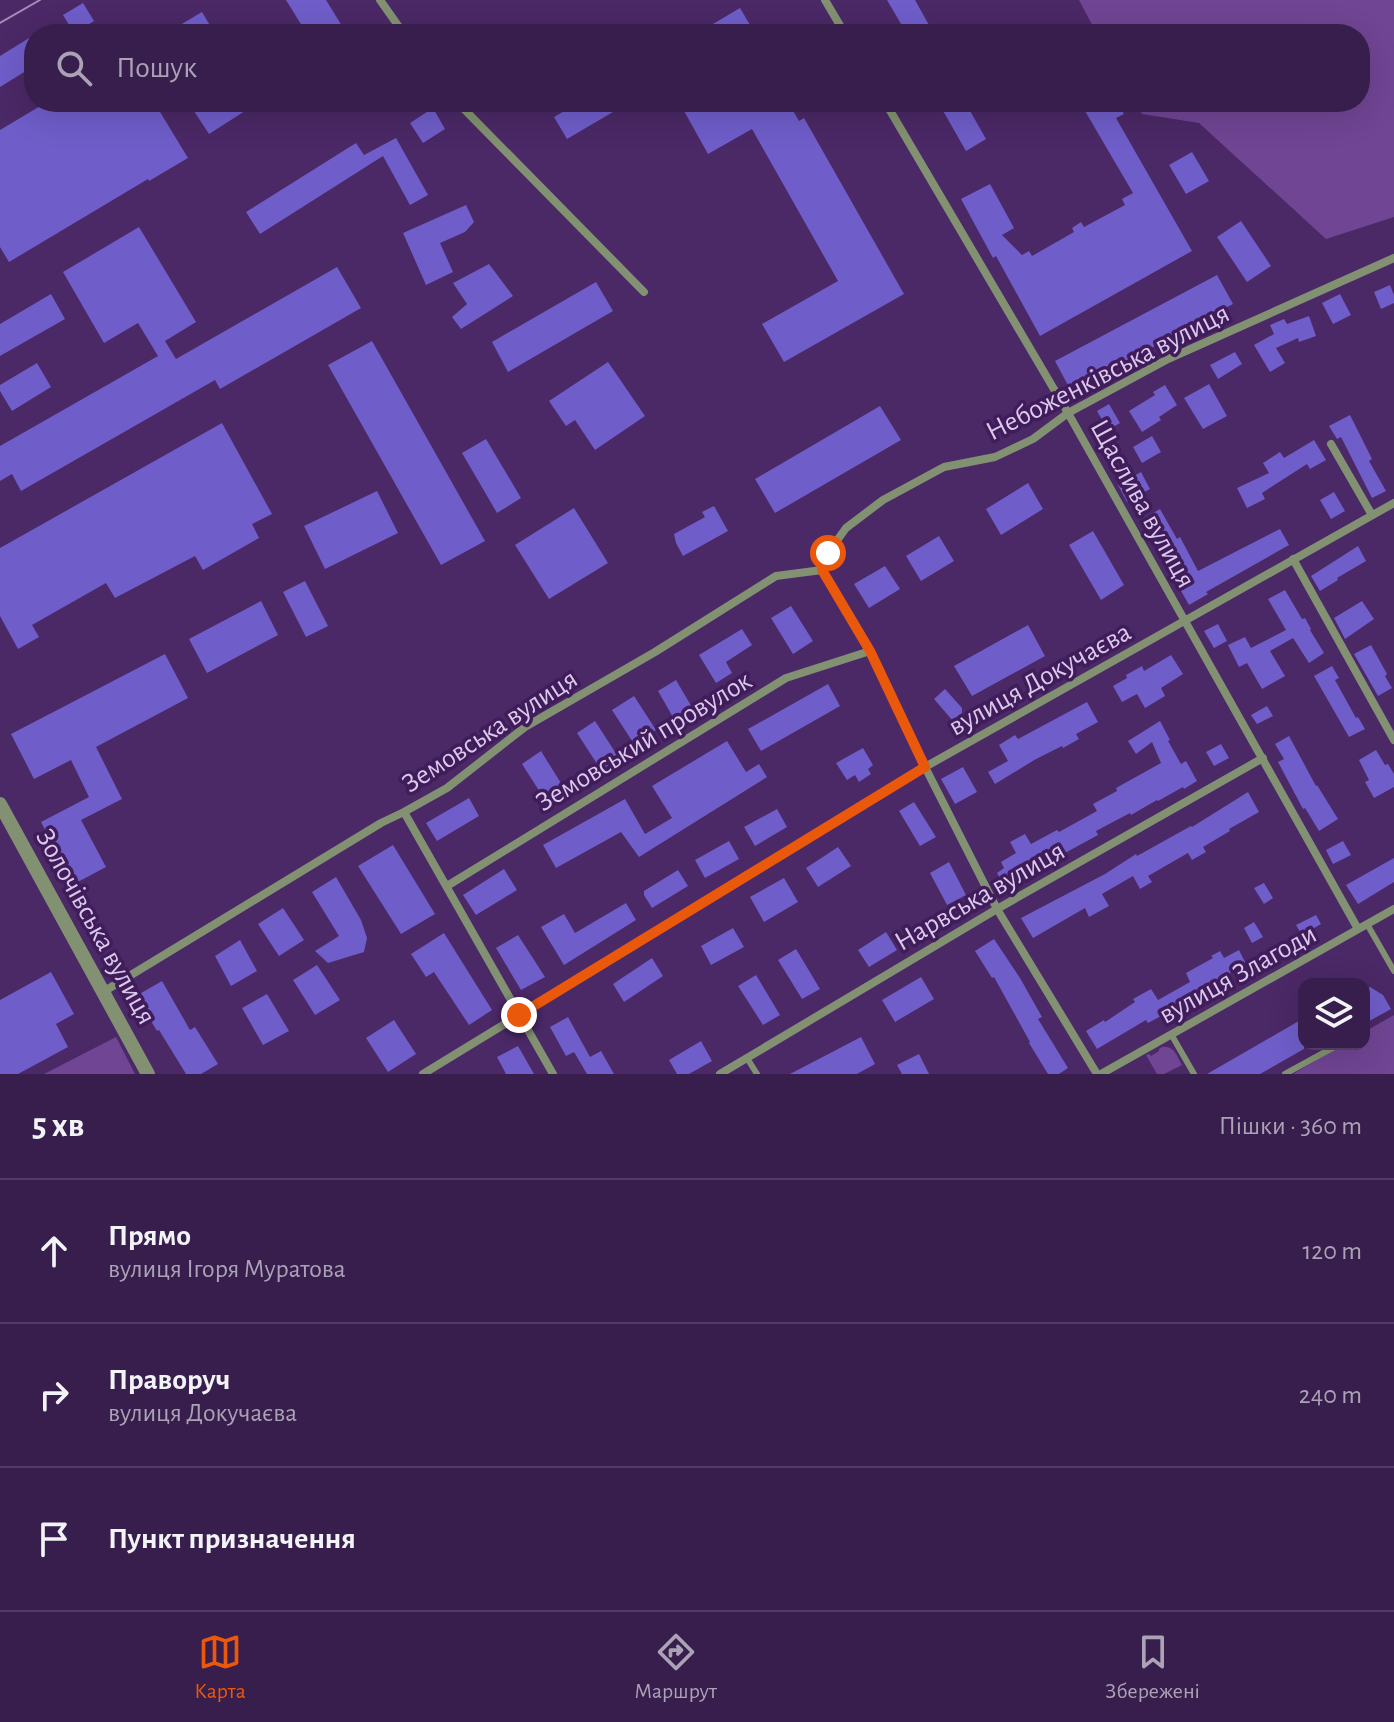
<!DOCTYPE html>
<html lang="uk">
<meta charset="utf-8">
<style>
:root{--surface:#381e4c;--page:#432b56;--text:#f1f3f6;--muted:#aba2b5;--line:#523c64;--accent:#ea580c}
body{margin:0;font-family:"Alegreya Sans",sans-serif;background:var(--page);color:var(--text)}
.controls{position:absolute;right:24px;bottom:24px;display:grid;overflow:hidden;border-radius:16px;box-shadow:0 8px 32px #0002}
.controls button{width:72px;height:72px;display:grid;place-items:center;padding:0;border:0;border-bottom:2px solid var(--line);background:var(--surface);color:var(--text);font:40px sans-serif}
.stop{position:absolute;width:24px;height:24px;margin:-18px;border:6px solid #ea580c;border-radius:50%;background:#fff}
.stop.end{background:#ea580c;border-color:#fff;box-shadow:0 2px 8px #0008}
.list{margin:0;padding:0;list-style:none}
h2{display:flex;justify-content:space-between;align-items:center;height:104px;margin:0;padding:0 32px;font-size:34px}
h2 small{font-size:26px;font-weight:400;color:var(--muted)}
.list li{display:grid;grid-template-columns:52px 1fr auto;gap:24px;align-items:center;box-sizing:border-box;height:144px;padding:0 32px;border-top:2px solid var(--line)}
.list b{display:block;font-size:30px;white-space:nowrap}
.list p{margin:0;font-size:26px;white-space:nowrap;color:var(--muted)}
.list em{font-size:26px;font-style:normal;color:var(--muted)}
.icon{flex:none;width:44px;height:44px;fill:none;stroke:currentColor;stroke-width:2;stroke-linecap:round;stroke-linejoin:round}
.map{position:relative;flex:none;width:1394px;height:1074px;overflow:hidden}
.search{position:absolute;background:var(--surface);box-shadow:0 8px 32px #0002;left:24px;right:24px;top:24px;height:88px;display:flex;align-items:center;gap:20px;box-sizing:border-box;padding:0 28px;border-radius:32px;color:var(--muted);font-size:30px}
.sheet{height:536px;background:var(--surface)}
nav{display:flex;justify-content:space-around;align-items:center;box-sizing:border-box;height:112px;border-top:2px solid var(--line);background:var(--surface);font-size:22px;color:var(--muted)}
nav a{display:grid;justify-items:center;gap:4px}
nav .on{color:var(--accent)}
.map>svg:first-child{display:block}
.green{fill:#704594}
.building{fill:#6f5dc9}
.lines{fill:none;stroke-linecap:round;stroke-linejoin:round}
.service{stroke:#829171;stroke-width:6}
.minor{stroke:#829171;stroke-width:8}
.tertiary{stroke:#829171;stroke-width:14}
.tram{stroke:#a48bb9;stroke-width:2}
.route{stroke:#ea580c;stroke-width:10}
.labels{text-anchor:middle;stroke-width:7;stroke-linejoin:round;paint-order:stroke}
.street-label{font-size:28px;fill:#dbc8ed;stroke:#401d5a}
</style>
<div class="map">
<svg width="1394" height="1074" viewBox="0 0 1394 1074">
<rect width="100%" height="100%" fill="#4b2866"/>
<path class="green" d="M1079 0H1394V217L1326 239 1199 123 1142 114 1135 102H1360V34H1097Z
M1394 1015V1074H1293L1344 1044H1364V1032Z
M116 1037 135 1074H44Z
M1162 1047C1174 1045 1177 1056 1182 1065L1164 1074H1157L1146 1055 1149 1054 1151 1056 1159 1051V1049Z"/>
<path class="building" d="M286 0H326L347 34H307Z
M887 0H915L934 34H907Z
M83 3 94 21 74 33 63 15Z
M740 8 753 30 746 34H696Z
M202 12 215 34H165Z
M34 35V66L0 87V56Z
M47 102H154L188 158 149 181 148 179 9 262 0 247V130Z
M188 102H259L209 134Z
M580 102H630L567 139 554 117Z
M679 102H788L799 121 804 118 904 294 784 362 762 324 838 281 752 129 708 154Z
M938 102H965L986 139 966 151Z
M1100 102H1117L1124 114 1116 118 1192 251 1040 336 996 256 993 258 961 199 990 184 1014 228 1002 235 1022 255 1029 251 1032 256 1074 232 1072 228 1081 222 1084 227 1125 205 1122 199 1133 193 1085 111Z
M433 108 445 129 423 143 410 123Z
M396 138 428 195 410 205 383 156 260 234 246 212 356 143 364 155Z
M1192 152 1209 181 1186 194 1169 165Z
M466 205 474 222 465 232 440 243 453 272 426 285 403 233Z
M1241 221 1271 266 1247 282 1217 237Z
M139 227 196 322 165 341 176 359 337 267 361 308 220 389 215 380 21 491 12 474 0 481V446L158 356 138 323 104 343 63 272Z
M489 264 513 296 461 329 452 317 467 304 453 283Z
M1217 275 1233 304 1071 391 1055 361Z
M596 282 613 311 508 372 492 342Z
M1390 285 1394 295V303L1381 309 1374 292Z
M51 294 65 319 0 356V324Z
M1340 294 1351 315 1333 324 1322 303Z
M1309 316 1316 336 1299 342 1298 338 1276 348 1285 363 1270 372 1254 345 1274 334 1270 325 1284 319 1287 324Z
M372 341 485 541 441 565 328 365Z
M1235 352 1242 364 1218 379 1210 365Z
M608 362 645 416 595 450 575 420 566 426 549 401Z
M37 363 51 387 12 411 0 391V385Z
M1209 384 1227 416 1203 429 1184 398Z
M1165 385 1177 405 1159 417 1161 420 1142 432 1129 411 1155 395 1153 392Z
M1109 404 1120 423 1108 430 1097 411Z
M880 406 901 440 775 513 755 479Z
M1350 415 1372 459 1369 461 1386 491 1372 498 1341 437 1337 439 1329 426Z
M222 423 272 514 252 524 259 538 203 570 195 556 115 598 106 583 32 625 39 637 18 649 0 616V548Z
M1152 436 1161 452 1142 463 1133 447Z
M486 439 521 498 497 513 462 453Z
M1314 440 1326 460 1310 469 1307 464 1262 493 1265 499 1247 508 1237 488 1269 473 1263 463 1280 452 1284 458Z
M1141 472 1150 489 1127 502 1118 485Z
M1028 483 1043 509 1001 535 986 509Z
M377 491 398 533 325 569 304 526Z
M1334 492 1345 511 1331 519 1320 500Z
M714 506 728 531 683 556 676 543 674 534 705 517 702 512Z
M574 508 608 563 549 599 515 545Z
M1160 509 1177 539 1180 537 1198 571 1280 529 1289 545 1206 592 1208 594 1189 605 1141 520Z
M1093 531 1124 585 1101 600 1069 545Z
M939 536 954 561 921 581 906 556Z
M1358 546 1366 561 1337 578 1338 580 1320 591 1311 576Z
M885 566 900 589 869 608 854 584Z
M305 581 328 626 306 637 283 592Z
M1285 590 1302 619 1305 618 1311 629 1310 630 1324 653 1309 663 1293 638 1270 651 1285 676 1262 689 1247 663 1239 667 1228 645 1245 637 1251 648 1286 630 1268 599Z
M261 601 278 635 207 673 189 639Z
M1362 601 1374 619 1345 639 1334 618Z
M791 606 813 641 793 654 771 618Z
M1218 624 1227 641 1214 648 1204 631Z
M1028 625 1045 656 972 696 954 666Z
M742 629 752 645 726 662 732 673 716 683 699 655Z
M1371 645 1387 674 1385 676 1392 688 1378 696 1354 654Z
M165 654 188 698 96 747 122 799 81 820 106 867 74 884 41 822 89 797 71 760 34 779 11 734Z
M1171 655 1183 674 1161 688 1165 696 1145 708 1137 694 1122 702 1113 686 1127 678 1126 675 1142 666 1144 671Z
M1332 666 1339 678 1335 680 1356 718 1358 717 1365 729 1349 737 1314 676Z
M676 680 693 709 674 719 658 691Z
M828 684 840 706 761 751 748 729Z
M945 689 962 708V713L953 721 934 699Z
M634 696 656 730 634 744 612 710Z
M1087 702 1098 722 1076 734 1079 739 1063 748 1062 746 1036 759 995 784 988 772 1008 761 999 745 1015 735 1018 739Z
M1267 706 1273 716 1257 724 1251 715Z
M595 721 619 758 601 770 577 733Z
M1160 721 1170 740 1168 741 1181 764 1186 761 1197 781 1184 789 1183 787 1158 801 1157 800 1131 815 1130 813 1096 831 1098 835 1043 865 1044 866 1029 875 1027 872 1004 885 997 873 1004 868 1001 862 1016 853 1010 842 1025 834 1031 844 1057 830 1059 832 1097 811 1093 804 1117 791 1116 788 1161 763 1152 742 1136 754 1128 741Z
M1289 736 1316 786 1317 785 1338 819 1319 831 1305 808 1303 809 1278 762 1284 759 1275 744Z
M727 741 746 772 759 764 767 777 639 857 621 832 556 868 543 845 625 799 645 834 672 818 652 786Z
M1221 744 1229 758 1214 766 1206 752Z
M863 748 873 765 868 769 871 774 859 782 855 775 847 780 836 763Z
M1376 750 1385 765 1388 764 1394 774V787L1374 798 1365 782 1369 780 1359 760Z
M541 751 564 788 545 800 522 764Z
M963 767 977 792 955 804 941 779Z
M1248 792 1259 812 1229 829 1230 831 1203 847 1206 852 1192 860 1188 853 1148 876 1152 882 1140 889 1133 876 1102 894 1109 906 1089 917 1085 908 1033 938 1021 918 1105 874 1136 854 1137 856 1191 826 1192 827Z
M469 798 479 816 437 841 426 823Z
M914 802 936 837 920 846 899 811Z
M777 809 787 827 755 846 744 827Z
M729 841 739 859 705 878 695 860Z
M1343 841 1351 855 1333 864 1326 850Z
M393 845 435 914 401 934 358 866Z
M838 847 851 866 818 887 806 868Z
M1394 858V882L1358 904 1346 885Z
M949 862 966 895 947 905 930 873Z
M504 869 517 890 476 915 463 895Z
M678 870 688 886 652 908 644 895V891Z
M336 877 361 920 367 938 364 952 328 963 315 951 339 936 312 892Z
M784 878 798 902 764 922 750 897Z
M1264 883 1273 898 1264 904 1254 888Z
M626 903 636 920 564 965 541 927 564 914 575 933Z
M283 908 304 940 279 956 258 924Z
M1316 915 1321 924 1302 935 1296 925Z
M1254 922 1263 937 1252 943 1244 928Z
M733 928 744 947 711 965 701 946Z
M886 932 897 950 869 967 858 950Z
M444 933 492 1010 469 1025 434 972 426 977 411 954Z
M518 935 545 977 521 990 496 948Z
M994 939 1020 978 1042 1017 1038 1019 1068 1068 1059 1074H1048L1029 1043 1030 1042 994 977 992 978 975 951Z
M240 940 257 971 231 986 215 956Z
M796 949 820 989 802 999 778 960Z
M1239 950 1246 964 1218 980 1219 982 1189 1001 1148 1023 1146 1020 1097 1049 1086 1031 1104 1020 1105 1022 1135 1002 1133 999 1151 989 1158 1000 1190 982 1186 973 1213 958 1211 956 1220 951 1224 958Z
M652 958 663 976 624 1002 613 984Z
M317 965 340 1000 315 1015 293 980Z
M51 972 74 1014 56 1024 68 1047 18 1074H0V1000Z
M756 975 780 1015 763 1025 738 986Z
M921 977 934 999 895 1022 882 1000Z
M162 981 190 1030 195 1027 218 1064 201 1074H186L159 1030 157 1031 136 996Z
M1370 987 1383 995 1391 1009 1364 1024V990Z
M267 994 289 1031 263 1045 242 1008Z
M568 1017 590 1057 601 1051 614 1074H587L574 1052 566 1056 550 1027Z
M1304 1018V1049L1260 1074H1207Z
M394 1020 416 1054 388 1072 366 1038Z
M861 1037 875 1064 857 1074H790Z
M701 1041 712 1061 689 1074H677L669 1060Z
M518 1046 534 1074H506L497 1057Z
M919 1054 929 1074H902L897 1065Z"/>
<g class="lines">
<path class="service" d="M1367 924 1394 971
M1171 1034 1194 1074
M747 1058 757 1074
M1285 1074 1336 1046"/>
<path class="minor" d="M380 0 404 34
M825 0 845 34
M457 102 644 292
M885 102 1068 413 1358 929
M1331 444 1372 515
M1293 559 1394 740
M822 570 828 553 846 528 883 500 944 467 995 457 1033 439 1068 413 1168 359 1394 258
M822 570 870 651 925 767 997 909 1097 1074
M404 812 553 1074
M447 886 786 678 870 651
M103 992 381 823 404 812 447 788 525 727 655 652 776 576 822 570
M423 1074 925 767 1394 503
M720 1074 997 909 1263 758
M1101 1074 1394 909"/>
<path class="tertiary" d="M0 804 148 1074"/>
<path class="tram" d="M0 23 40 0"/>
</g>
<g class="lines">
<path class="route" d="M519 1015 925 767 870 651 822 570 828 553"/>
</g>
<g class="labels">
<g class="street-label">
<text transform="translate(1107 371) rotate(-27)" y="10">Небоженківська вулиця</text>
<text transform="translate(1144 503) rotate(61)" y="10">Щаслива вулиця</text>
<text transform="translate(1039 678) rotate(-29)" y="10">вулиця Докучаєва</text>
<text transform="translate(489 730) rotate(-33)" y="10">Земовська вулиця</text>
<text transform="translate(643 740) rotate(-31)" y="10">Земовський провулок</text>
<text transform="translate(979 895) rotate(-30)" y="10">Нарвська вулиця</text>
<text transform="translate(97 926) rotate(61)" y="10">Золочівська вулиця</text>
<text transform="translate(1237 973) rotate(-29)" y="10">вулиця Злагоди</text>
</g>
</g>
</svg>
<div class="controls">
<button><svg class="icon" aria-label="layers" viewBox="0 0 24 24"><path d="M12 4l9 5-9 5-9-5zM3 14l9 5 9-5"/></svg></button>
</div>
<div class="stop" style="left:828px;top:553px"></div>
<div class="stop end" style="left:519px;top:1015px"></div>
<div class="search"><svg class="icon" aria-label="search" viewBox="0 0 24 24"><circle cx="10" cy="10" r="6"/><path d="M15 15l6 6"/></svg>Пошук</div>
</div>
<section class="sheet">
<h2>5 хв<small>Пішки · 360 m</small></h2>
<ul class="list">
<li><svg class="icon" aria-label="ahead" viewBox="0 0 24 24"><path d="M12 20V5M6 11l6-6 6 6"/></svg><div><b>Прямо</b><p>вулиця Ігоря Муратова</p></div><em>120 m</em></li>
<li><svg class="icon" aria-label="right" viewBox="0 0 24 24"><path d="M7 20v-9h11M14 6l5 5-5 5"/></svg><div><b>Праворуч</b><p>вулиця Докучаєва</p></div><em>240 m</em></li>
<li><svg class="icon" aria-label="arrive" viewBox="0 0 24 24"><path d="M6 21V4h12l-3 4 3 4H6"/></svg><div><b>Пункт призначення</b></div></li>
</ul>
</section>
<nav>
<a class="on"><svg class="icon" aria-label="map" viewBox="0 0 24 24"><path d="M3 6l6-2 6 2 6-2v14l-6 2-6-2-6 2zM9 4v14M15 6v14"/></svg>Карта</a>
<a><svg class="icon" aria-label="directions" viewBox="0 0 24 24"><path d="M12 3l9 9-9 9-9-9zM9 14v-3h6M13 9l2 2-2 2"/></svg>Маршрут</a>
<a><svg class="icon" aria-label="saved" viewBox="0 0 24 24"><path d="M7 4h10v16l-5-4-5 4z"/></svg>Збережені</a>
</nav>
